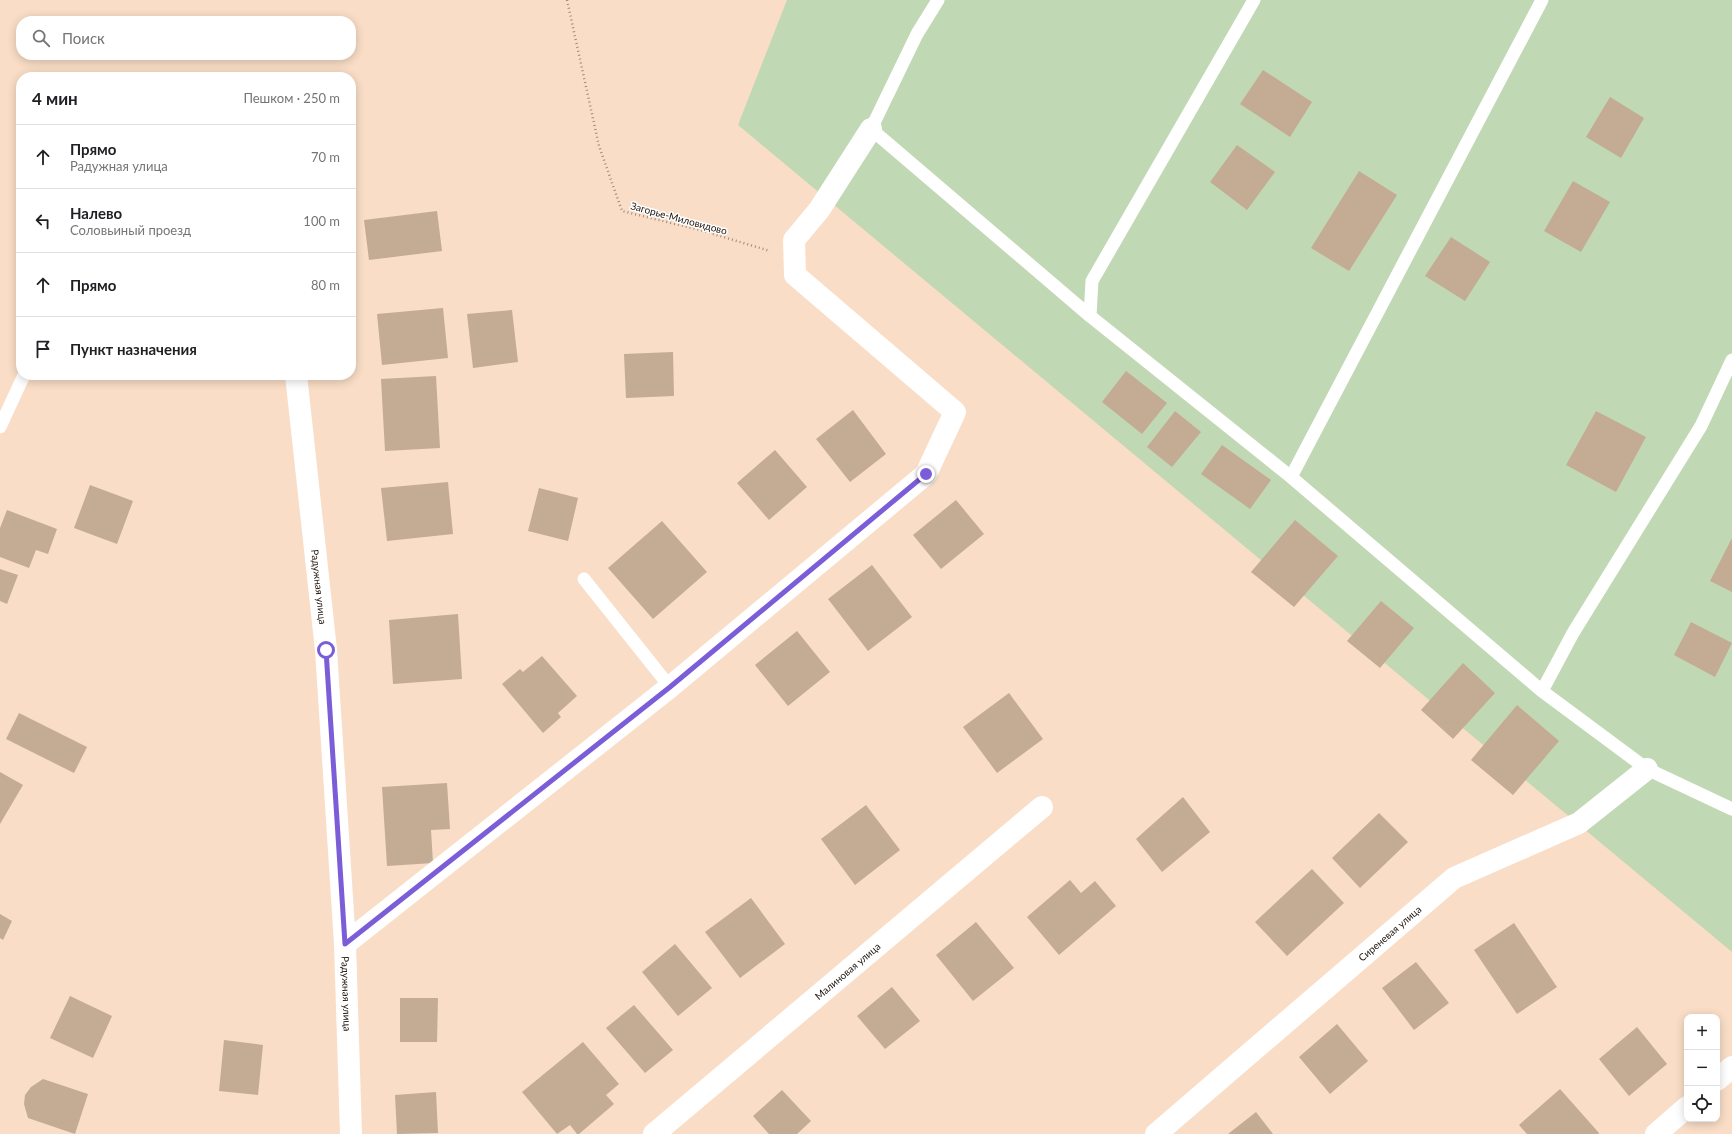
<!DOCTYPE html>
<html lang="ru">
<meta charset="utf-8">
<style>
:root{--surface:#fff;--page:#f6f6f6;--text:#202124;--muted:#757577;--line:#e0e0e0}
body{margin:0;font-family:Lato,sans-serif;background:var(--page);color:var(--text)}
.controls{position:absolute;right:12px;bottom:12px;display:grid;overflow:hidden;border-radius:8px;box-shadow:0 2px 10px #0003}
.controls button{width:36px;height:36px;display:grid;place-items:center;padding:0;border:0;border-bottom:1px solid var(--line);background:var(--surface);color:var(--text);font:20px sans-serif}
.stop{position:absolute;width:12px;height:12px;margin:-9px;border:3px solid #7b5dd8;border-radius:50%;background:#fff}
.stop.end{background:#7b5dd8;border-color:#fff;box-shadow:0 1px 4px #0008}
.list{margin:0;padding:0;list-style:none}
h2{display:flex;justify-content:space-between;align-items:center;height:52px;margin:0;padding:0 16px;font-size:17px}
h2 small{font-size:13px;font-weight:400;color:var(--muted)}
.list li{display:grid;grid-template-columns:26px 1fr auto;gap:12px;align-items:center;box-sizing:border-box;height:64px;padding:0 16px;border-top:1px solid var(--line)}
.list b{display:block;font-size:15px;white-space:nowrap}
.list p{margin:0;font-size:13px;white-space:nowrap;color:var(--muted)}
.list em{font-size:13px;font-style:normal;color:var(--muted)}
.icon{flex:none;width:22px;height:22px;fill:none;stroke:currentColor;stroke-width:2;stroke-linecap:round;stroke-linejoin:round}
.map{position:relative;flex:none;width:1732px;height:1134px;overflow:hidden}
.search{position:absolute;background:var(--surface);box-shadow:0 2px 10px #0003;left:16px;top:16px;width:340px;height:44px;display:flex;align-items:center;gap:10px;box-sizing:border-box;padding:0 14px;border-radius:16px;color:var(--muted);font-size:15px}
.panel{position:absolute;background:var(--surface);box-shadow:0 2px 10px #0003;left:16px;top:72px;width:340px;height:308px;border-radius:16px}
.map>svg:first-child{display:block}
.green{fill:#c1d8b4}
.building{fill:#c4ab94}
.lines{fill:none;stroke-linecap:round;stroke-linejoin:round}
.path{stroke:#a08b7b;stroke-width:2.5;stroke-dasharray:1 3;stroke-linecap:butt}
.lane{stroke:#fff;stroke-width:13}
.street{stroke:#fff;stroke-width:22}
.route{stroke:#7b5dd8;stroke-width:5}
.labels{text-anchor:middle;stroke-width:3;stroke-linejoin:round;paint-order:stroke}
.street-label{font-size:10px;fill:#1e140c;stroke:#fff}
</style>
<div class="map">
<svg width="1732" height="1134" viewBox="0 0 1732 1134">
<rect width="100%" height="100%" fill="#f9ddc6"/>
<path class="green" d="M787 0H1732V952L738 125Z"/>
<path class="building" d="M1263 70 1312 102 1290 137 1240 104Z
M1610 97 1644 118 1621 158 1586 137Z
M1237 145 1275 172 1247 210 1210 182Z
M1359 171 1397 195 1349 271 1311 248Z
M1573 181 1610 202 1581 252 1544 231Z
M437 211 442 251 369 260 364 220Z
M1451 237 1490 262 1465 301 1425 276Z
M443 308 448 358 382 365 377 314Z
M512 310 518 362 473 368 467 314Z
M673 352 674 396 626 398 624 354Z
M1126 371 1167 403 1142 434 1102 402Z
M436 376 440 448 385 451 381 379Z
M853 410 886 454 850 482 816 439Z
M1175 411 1201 432 1172 467 1147 447Z
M1596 411 1646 437 1616 492 1566 465Z
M1222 445 1271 480 1250 509 1201 474Z
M775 450 807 487 769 520 737 483Z
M448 482 453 534 387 541 381 488Z
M90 485 133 501 117 544 74 528Z
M539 488 578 498 568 541 528 531Z
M956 500 984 534 941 569 913 535Z
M7 510 57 529 48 554 36 550 29 568 0 557V528Z
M1295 520 1338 556 1294 607 1251 572Z
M662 521 707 572 653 619 608 568Z
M1732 538V592L1710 581Z
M872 565 912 617 868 651 828 599Z
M0 569 18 575 7 604 0 601Z
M1381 601 1414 628 1380 668 1347 641Z
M458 614 462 679 393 684 389 620Z
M1691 622 1732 643 1715 677 1674 655Z
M797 631 830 672 788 706 755 665Z
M542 656 577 696 558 713 561 717 543 733 502 684 520 669 523 672Z
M1463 663 1495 693 1453 739 1421 710Z
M1009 693 1043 739 997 773 963 727Z
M1517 705 1559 741 1513 795 1471 760Z
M19 713 87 747 74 773 6 739Z
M0 772 23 785 0 824Z
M447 783 450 829 431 830 433 863 387 866 382 787Z
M1183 797 1210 832 1162 872 1136 839Z
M866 805 900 850 855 885 821 839Z
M1379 813 1408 842 1360 888 1332 858Z
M1312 869 1344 903 1287 956 1255 922Z
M1070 880 1081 893 1095 881 1116 906 1059 955 1027 917Z
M751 898 785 944 740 978 705 932Z
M0 914 12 921 3 940 0 938Z
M976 922 1014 968 973 1001 936 955Z
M1514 923 1557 987 1517 1014 1474 950Z
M675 944 712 988 678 1016 642 972Z
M1416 962 1449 1003 1414 1030 1382 988Z
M892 987 920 1021 885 1049 857 1016Z
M70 996 112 1016 93 1058 50 1038Z
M400 998H438L437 1042H400Z
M634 1005 673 1050 645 1073 606 1028Z
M1337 1024 1368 1061 1330 1094 1299 1057Z
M1637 1027 1667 1064 1629 1096 1599 1059Z
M224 1040 263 1045 258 1095 219 1091Z
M583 1042 619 1084 606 1095 614 1104 579 1134H577L570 1125 557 1134 522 1092Z
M43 1079 88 1094 75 1134 28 1118 24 1104 25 1095 31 1087Z
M1560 1089 1599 1133 1598 1134H1527L1519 1125Z
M782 1090 811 1121 797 1134H769L753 1116Z
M436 1092 438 1133 397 1134 395 1095Z
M1256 1112 1273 1134H1228Z"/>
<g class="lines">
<path class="path" d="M567 0 599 146 622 211 700 230 770 251"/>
<path class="lane" d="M938 0 917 34 871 129 1090 316 1291 477 1542 691 1647 769 1732 809
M1090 316 1092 281 1254 0
M0 427 24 375
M1291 477 1542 0
M584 579 670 687
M1542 691 1573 633 1701 426 1732 360"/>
<g class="street">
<path id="s1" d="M296 375 326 650 345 944 351 1134"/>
<path d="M345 944 670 687 926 474 955 412 795 275 794 240 819 210 871 129"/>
<path d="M1717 1080 1732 1067"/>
<path id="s2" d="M654 1134 1042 807"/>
<path id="s3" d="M1156 1134 1454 878 1579 823 1647 769"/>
<path d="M1656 1134 1687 1107"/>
</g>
</g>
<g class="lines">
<path class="route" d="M326 650 345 944 670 687 926 474"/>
</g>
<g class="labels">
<g class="street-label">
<text transform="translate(679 218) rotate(15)" y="4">Загорье-Миловидово</text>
<text dy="4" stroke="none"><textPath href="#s1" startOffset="213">Радужная улица</textPath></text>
<text dy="4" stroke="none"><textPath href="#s3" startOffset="308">Сиреневая улица</textPath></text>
<text dy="4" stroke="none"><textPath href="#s2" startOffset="253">Малиновая улица</textPath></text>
<text dy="4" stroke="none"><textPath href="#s1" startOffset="621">Радужная улица</textPath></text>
</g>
</g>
</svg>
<div class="controls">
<button>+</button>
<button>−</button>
<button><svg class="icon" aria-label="locate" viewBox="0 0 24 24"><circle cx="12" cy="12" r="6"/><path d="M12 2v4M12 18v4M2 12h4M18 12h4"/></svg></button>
</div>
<div class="stop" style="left:326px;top:650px"></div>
<div class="stop end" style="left:926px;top:474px"></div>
<div class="search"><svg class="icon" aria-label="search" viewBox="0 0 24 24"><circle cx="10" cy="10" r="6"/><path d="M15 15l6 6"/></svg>Поиск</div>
<section class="panel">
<h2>4 мин<small>Пешком · 250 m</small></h2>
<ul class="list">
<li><svg class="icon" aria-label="ahead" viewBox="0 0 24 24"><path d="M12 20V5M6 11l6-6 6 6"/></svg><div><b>Прямо</b><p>Радужная улица</p></div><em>70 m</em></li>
<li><svg class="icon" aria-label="left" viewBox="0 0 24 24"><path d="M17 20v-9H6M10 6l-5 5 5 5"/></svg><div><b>Налево</b><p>Соловьиный проезд</p></div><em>100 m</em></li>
<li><svg class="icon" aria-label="ahead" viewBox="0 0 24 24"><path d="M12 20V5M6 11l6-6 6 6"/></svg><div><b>Прямо</b></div><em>80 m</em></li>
<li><svg class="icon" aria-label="arrive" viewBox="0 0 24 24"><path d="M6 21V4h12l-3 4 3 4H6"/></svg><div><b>Пункт назначения</b></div></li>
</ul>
</section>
</div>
